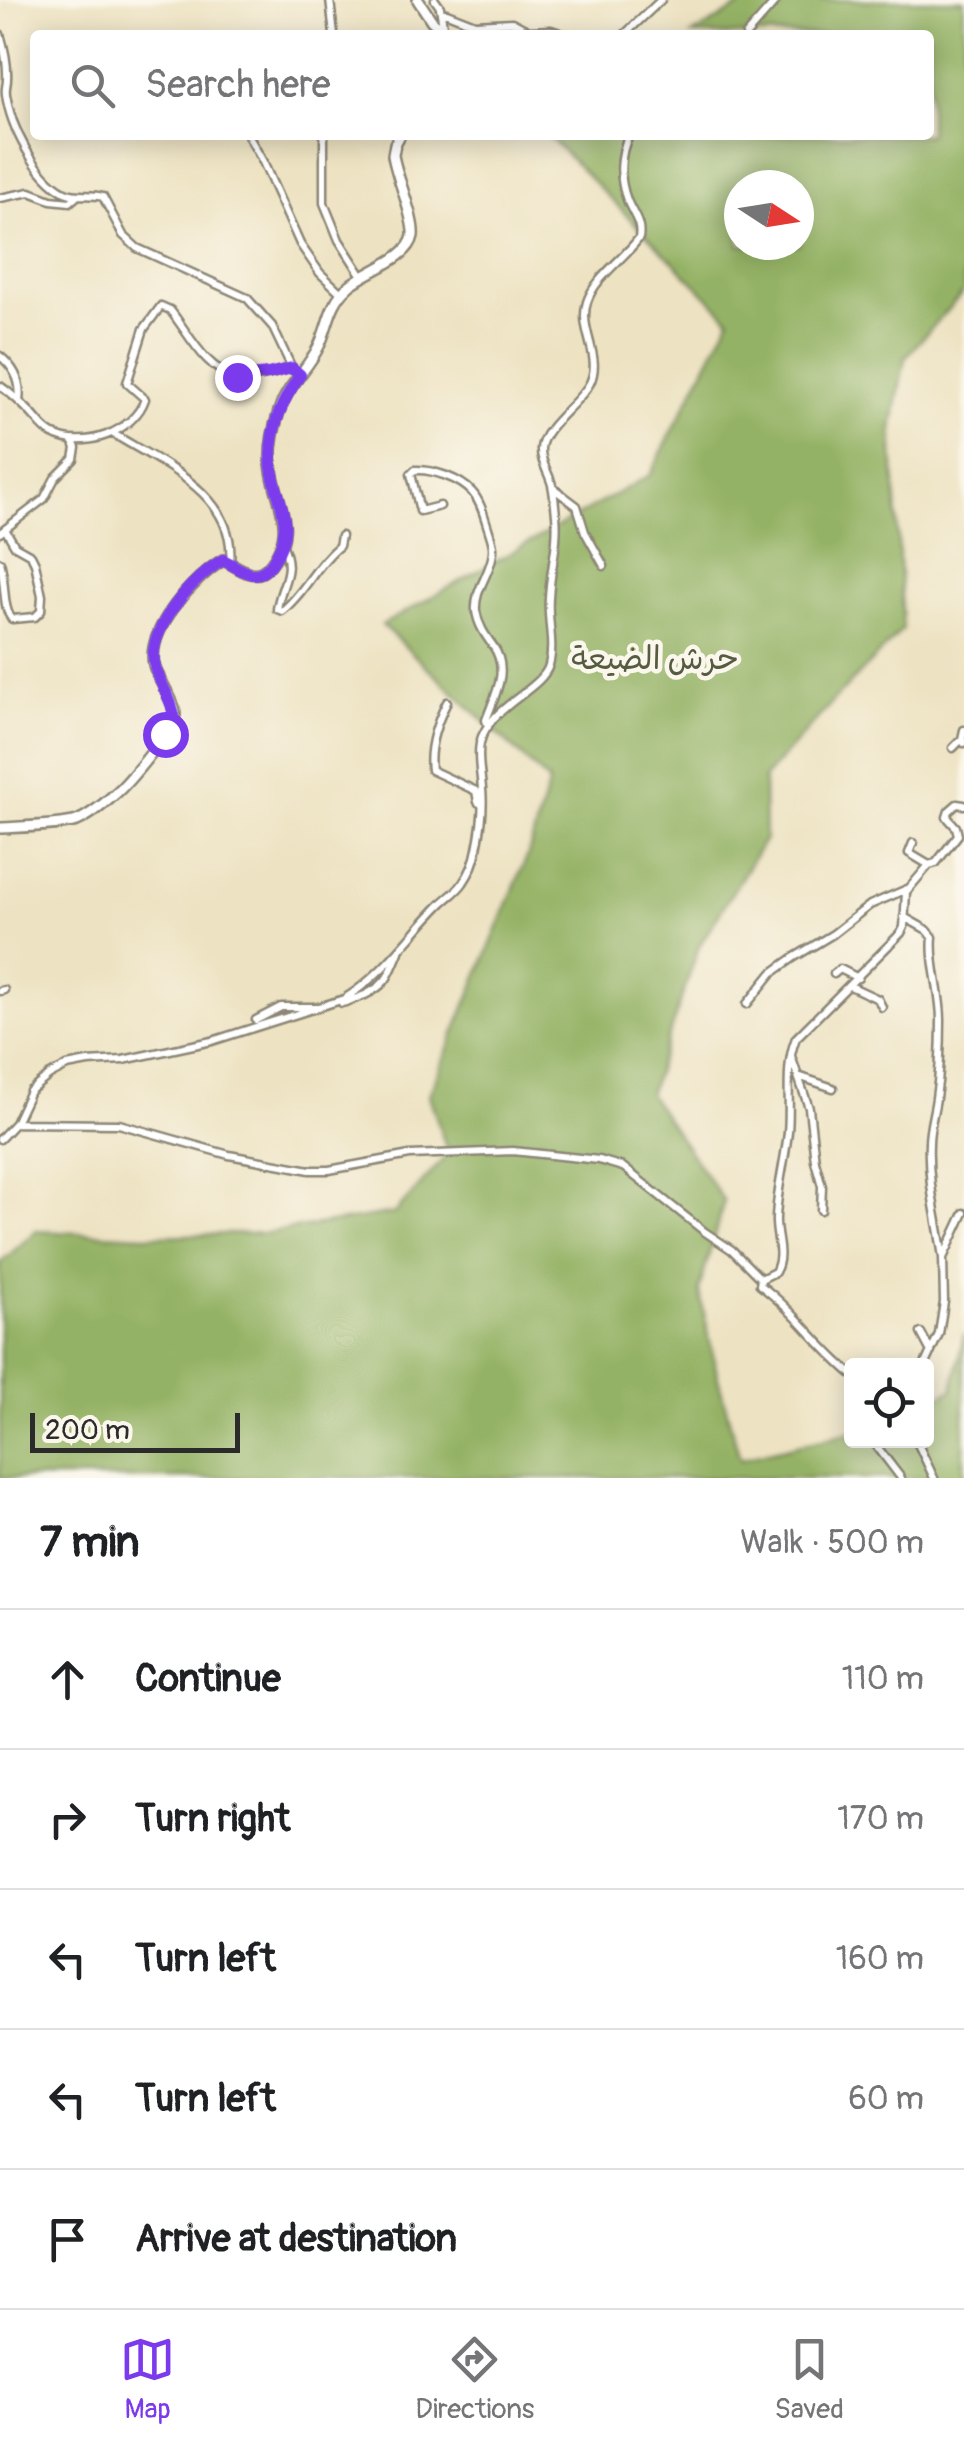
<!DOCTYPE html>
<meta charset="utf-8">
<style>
:root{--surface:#fff;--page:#f6f6f6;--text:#202124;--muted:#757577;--line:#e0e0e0;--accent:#7c3aed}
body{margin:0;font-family:Pangolin,"Playpen Sans Arabic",sans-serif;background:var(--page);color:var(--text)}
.controls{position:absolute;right:30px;bottom:30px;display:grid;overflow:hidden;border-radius:10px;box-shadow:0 5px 25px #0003}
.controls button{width:90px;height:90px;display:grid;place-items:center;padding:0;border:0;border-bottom:2px solid var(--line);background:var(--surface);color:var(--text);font:50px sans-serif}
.compass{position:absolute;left:724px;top:170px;width:90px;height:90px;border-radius:50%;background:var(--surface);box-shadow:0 5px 25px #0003;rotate:102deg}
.scale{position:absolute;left:30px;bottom:25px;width:210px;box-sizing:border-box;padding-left:10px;border:5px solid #2b2b2b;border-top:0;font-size:28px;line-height:35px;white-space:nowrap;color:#2b2b2b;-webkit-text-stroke:8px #fbf7ec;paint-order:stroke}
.stop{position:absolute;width:30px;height:30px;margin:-22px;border:8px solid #7c3aed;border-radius:50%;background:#fff}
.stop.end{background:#7c3aed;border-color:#fff;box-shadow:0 2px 10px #0008}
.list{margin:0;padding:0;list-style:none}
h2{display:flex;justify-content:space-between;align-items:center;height:130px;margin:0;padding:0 40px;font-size:42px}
h2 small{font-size:32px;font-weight:400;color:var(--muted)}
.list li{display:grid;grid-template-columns:65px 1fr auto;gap:30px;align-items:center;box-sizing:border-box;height:140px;padding:0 40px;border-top:2px solid var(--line)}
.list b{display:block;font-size:38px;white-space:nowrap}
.list em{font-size:32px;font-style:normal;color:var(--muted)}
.icon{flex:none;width:55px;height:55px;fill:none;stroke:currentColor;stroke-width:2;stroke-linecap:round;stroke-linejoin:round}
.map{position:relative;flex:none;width:964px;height:1478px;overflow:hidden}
.search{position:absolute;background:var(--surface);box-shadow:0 5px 25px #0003;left:30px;right:30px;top:30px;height:110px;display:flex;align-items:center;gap:25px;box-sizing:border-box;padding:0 35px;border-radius:10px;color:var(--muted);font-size:38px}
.sheet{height:830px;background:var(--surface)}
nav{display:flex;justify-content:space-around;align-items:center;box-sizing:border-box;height:140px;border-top:2px solid var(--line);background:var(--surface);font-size:28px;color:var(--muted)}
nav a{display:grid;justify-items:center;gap:5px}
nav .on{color:var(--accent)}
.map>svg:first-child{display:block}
.forest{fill:#94b265;stroke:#606e48;stroke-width:2.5;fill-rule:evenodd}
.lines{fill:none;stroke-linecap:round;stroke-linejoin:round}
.minor-casing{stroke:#8c8676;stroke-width:11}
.tertiary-casing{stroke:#8c8676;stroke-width:14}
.minor{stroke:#fff;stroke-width:6}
.tertiary{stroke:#fff;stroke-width:9}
.route{stroke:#7c3aed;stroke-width:12}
.labels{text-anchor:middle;stroke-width:9;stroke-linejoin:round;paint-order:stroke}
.park-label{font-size:32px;fill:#565c41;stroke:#fbf7ec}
</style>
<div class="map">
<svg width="964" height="1478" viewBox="0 0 964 1478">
<rect width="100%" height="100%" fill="#fbf7ec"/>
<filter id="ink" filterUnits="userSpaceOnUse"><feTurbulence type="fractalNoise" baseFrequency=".01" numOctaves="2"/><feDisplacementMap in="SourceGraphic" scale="20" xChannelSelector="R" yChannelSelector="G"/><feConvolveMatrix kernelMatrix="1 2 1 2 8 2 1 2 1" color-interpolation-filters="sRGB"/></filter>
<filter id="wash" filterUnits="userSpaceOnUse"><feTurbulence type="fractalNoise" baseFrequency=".0048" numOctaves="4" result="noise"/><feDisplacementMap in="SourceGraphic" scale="40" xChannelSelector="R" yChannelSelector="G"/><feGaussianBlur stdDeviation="2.25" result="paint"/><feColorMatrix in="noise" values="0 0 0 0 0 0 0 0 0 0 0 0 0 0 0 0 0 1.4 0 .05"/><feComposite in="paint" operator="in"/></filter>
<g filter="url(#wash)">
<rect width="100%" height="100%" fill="#ede2c1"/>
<path class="forest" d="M751 0H964V291L905 358 892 429 903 629 836 698 764 778 765 839 699 946 649 1094 724 1201 699 1290 718 1378 740 1459 851 1432 852 1440H926L927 1403 953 1389 964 1334V1478H0V1263L36 1231 145 1236 267 1233 395 1213 448 1154 429 1095 528 854 549 782 382 625 650 475 730 319 547 135H929V35H692ZM739 185H799V245H739Z"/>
</g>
<g filter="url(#ink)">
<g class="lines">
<defs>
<path id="minor" d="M330 0 334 35
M435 0 440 7 443 26
M441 13H447L475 24 512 22 529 31 551 30 566 35
M0 34C4 47 8 63 7 79 7 86 5 87 6 94 10 126 36 177 65 192 78 198 90 193 103 197L123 235 137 248 247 298 272 326 292 368
M624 35 661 0
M746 35 777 0
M248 135 263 162 300 244 320 273 341 293
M324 135V203L339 240 362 276
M0 198 30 192 51 200 70 202 76 197
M0 356C15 368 22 382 19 401
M0 386C11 393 21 403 30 412 37 419 43 429 52 434 83 451 134 432 145 399L127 383 144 329 161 306 170 310C188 332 205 370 236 377 254 381 275 372 292 368L300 375
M112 433C160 463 237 494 230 562
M553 488 577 506 585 532 604 566
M440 506 420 511 411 474 415 470C433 469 460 479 472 492 481 502 484 516 488 528 490 535 494 544 493 551 492 573 474 588 476 611 478 625 485 635 493 646 510 670 495 695 486 720L488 727
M0 533 44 499 55 478 74 459 76 448 73 441
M282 544C296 572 281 582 277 609L282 611C305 593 316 564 339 546L341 536
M0 562C6 581 2 608 12 619L35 617 41 611 42 596 35 563 31 555 15 546 5 529
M447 702C437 722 428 748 431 770L476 791 478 802 481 804
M964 730 962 739 964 743
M953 748 962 739
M913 843 909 853 929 865
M904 917 927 930 933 937C930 963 941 992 941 1020 941 1046 940 1072 936 1098 934 1113 929 1128 929 1143 927 1182 938 1221 943 1258
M834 974 840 969 858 978
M850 986 878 999 882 1007
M0 991 4 990
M342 1003C350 1001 357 998 365 995 388 984 389 975 399 952
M747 1004 772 973 793 958 833 934 870 905 907 889
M256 1020 281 1007H316
M791 1056 809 1108 815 1161 822 1186 821 1210
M801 1077 833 1088
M15 1123 119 1124 229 1155 310 1170H329L410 1155 513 1151 599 1160 623 1167 705 1232 732 1250 761 1279 760 1285C796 1312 817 1345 852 1374
M0 1139 15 1123 30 1091 50 1075 67 1066 88 1062 123 1060 212 1041 344 999C384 974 409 936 441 904 448 897 457 892 463 883 470 873 475 861 477 849 481 830 484 808 482 789 481 774 477 758 480 743 488 707 542 690 549 665 555 644 547 620 549 598 550 570 559 543 556 515 555 505 554 494 552 485 549 473 540 461 541 449 542 427 579 404 590 383 603 356 578 330 587 302 595 277 624 259 639 238 642 223 632 213 627 200 619 179 619 155 629 135
M761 1279 775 1272C785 1254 775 1238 776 1218 777 1190 785 1161 788 1132 791 1100 784 1067 796 1038L901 933 904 927 906 892 929 865 936 863 958 835 956 827 947 817 949 811 957 804 964 805
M921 1333 931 1352
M924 1366 939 1334 944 1302 943 1258 964 1213
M872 1440 901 1478
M916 1440 934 1478"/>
<path id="tertiary" d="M418 0 432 21 450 35
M0 828C18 827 62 826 77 821 91 815 104 804 115 794 127 784 175 727 175 715 175 700 158 681 154 665 146 629 196 576 223 560 232 563 241 571 250 573 258 575 265 571 270 565 300 528 274 502 271 463 270 446 274 427 279 411 287 386 308 369 319 346 329 325 329 303 349 286 366 271 409 259 413 236 415 218 396 176 393 155L395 144 400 135"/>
</defs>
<use href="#minor" class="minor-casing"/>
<use href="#tertiary" class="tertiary-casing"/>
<use href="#minor" class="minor"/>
<use href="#tertiary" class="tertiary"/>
</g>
</g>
<g class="lines" filter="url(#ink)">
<path class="route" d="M165 734 173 726C177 704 161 688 155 667 145 631 194 576 223 560 232 564 242 572 252 574 261 575 267 570 272 563 301 520 271 498 271 456 271 425 283 400 300 375L292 368 268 374 237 377"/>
</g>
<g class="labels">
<g class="park-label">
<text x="655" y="669">حرش الضيعة</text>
</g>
</g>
</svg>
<div class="controls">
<button><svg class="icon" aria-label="locate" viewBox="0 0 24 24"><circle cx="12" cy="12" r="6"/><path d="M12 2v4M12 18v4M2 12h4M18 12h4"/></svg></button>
</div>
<svg class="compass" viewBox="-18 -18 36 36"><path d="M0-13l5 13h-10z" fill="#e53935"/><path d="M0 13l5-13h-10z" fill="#757577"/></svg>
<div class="scale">200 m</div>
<div class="stop" style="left:165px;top:734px"></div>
<div class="stop end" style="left:237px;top:377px"></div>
<div class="search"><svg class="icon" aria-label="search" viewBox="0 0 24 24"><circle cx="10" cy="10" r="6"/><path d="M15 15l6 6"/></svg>Search here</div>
</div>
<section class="sheet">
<h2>7 min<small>Walk · 500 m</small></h2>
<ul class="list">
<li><svg class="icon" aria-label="ahead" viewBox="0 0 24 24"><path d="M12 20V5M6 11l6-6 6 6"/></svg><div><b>Continue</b></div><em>110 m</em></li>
<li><svg class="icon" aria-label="right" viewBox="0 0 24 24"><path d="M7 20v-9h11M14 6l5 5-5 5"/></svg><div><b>Turn right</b></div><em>170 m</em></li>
<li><svg class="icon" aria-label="left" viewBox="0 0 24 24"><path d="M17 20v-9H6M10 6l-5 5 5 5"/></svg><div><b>Turn left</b></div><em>160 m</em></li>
<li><svg class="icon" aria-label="left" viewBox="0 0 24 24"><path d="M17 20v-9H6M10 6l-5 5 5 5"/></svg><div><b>Turn left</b></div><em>60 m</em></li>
<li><svg class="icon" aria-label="arrive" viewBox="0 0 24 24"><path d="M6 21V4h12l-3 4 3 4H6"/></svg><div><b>Arrive at destination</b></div></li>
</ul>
</section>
<nav>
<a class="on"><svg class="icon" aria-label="map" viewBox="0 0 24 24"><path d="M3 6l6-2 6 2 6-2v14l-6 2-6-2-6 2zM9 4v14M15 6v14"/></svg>Map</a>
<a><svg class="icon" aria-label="directions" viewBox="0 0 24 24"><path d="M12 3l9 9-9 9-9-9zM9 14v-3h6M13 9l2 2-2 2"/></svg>Directions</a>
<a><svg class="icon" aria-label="saved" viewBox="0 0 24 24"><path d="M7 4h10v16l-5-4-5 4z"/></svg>Saved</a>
</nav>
